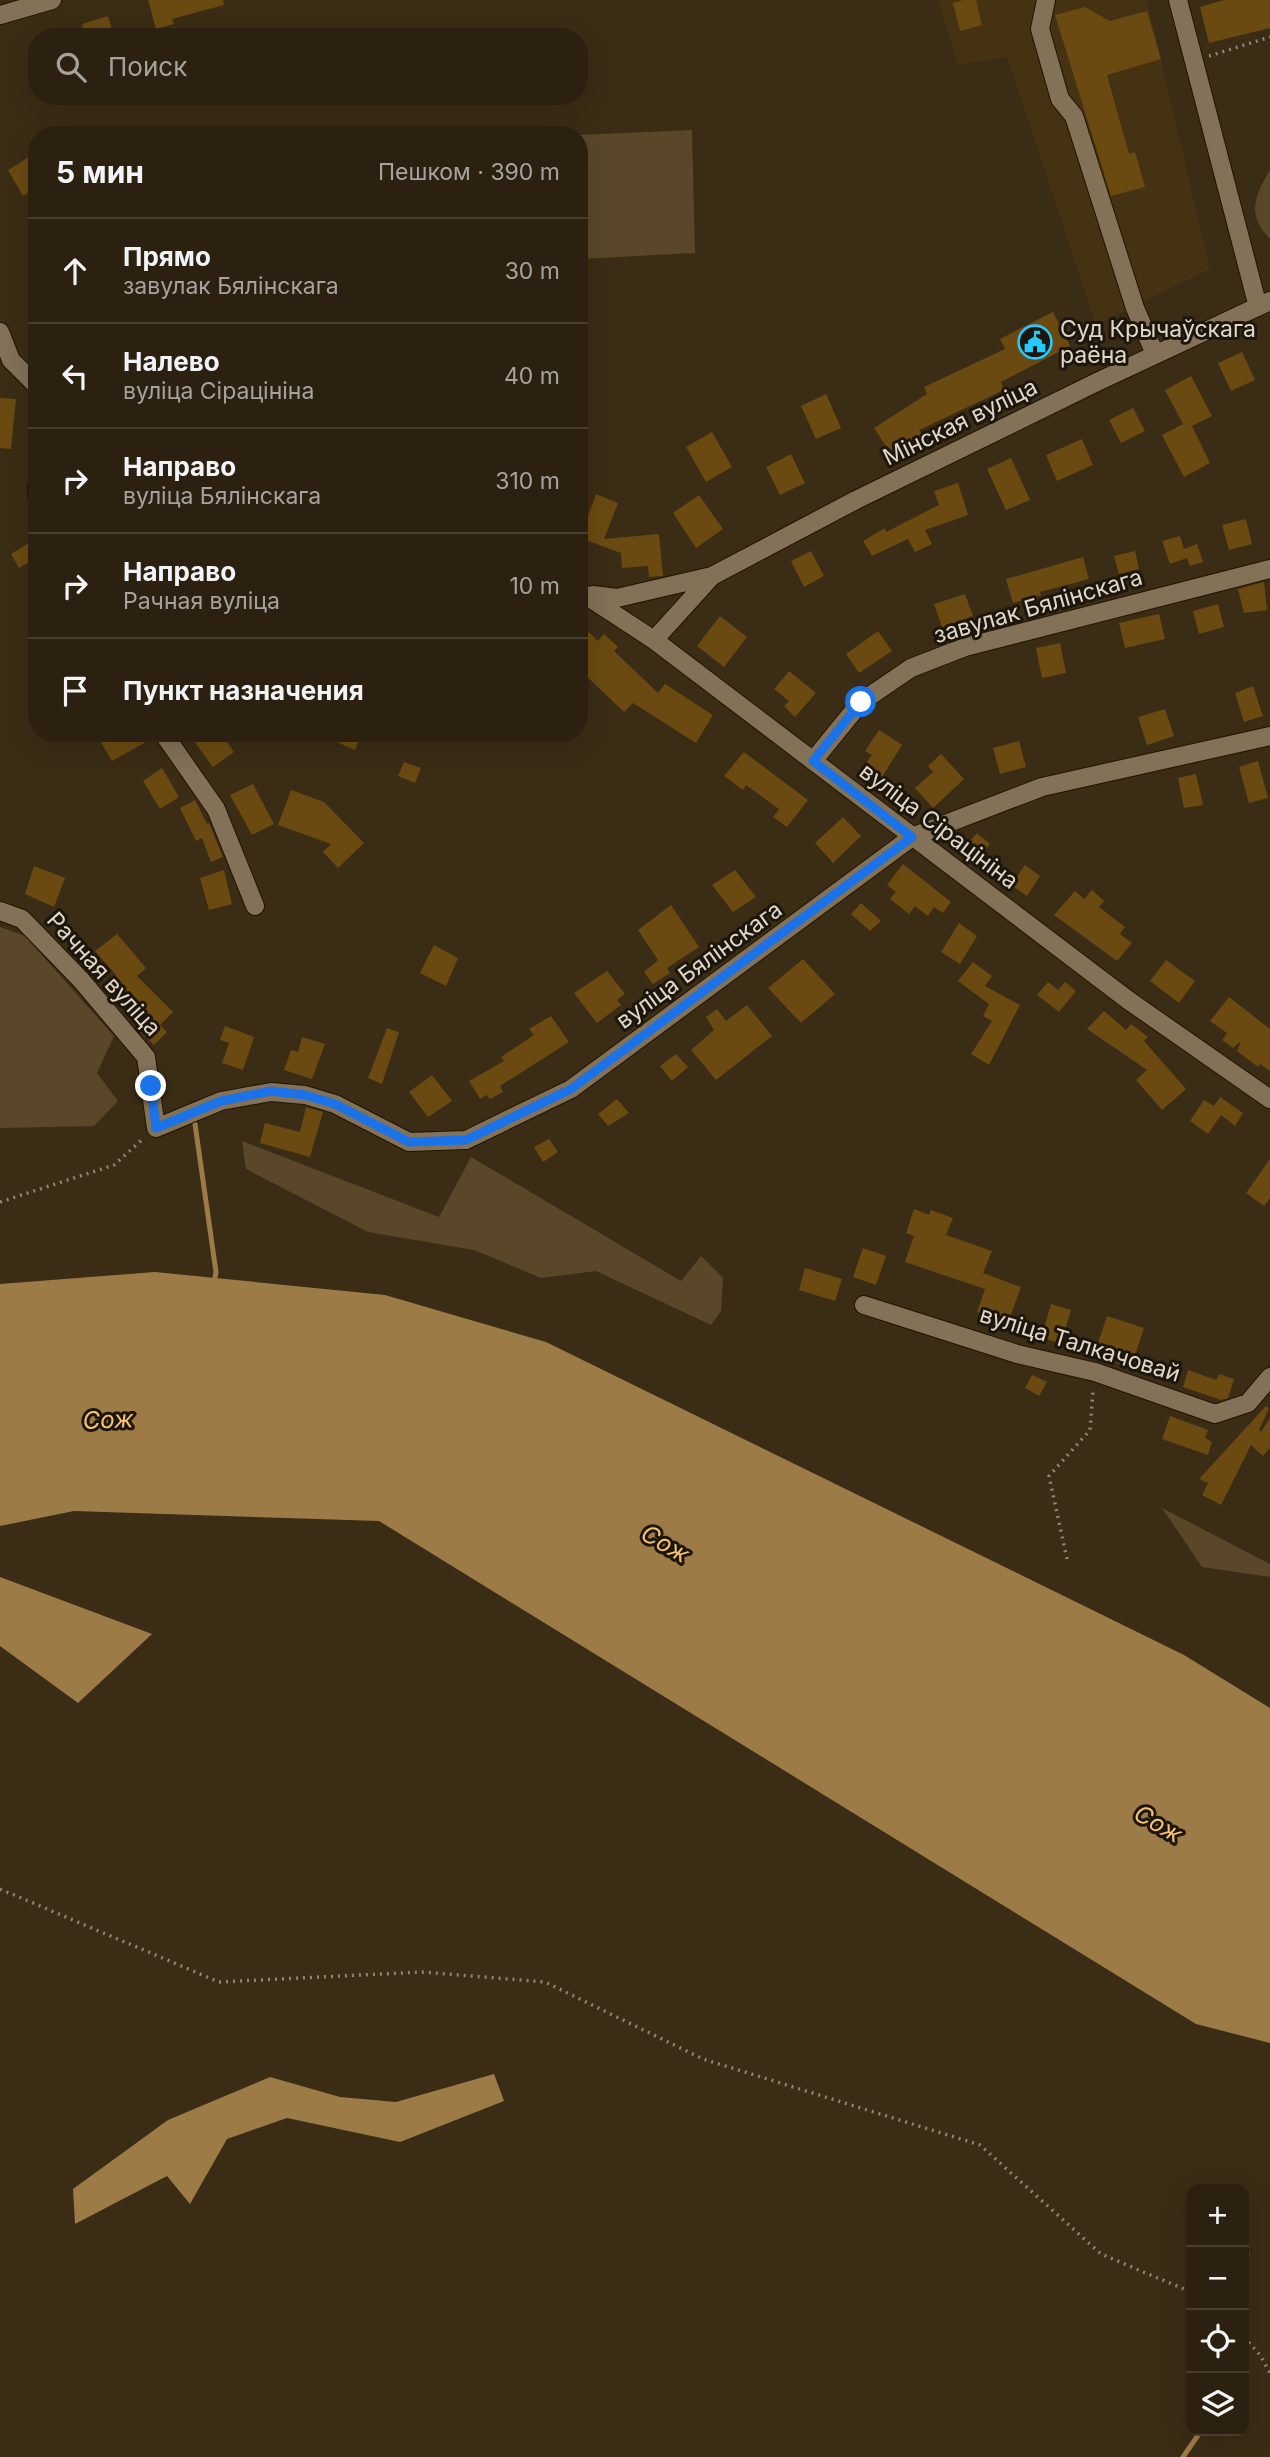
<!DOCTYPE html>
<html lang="ru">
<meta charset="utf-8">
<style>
:root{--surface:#2c2110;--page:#342919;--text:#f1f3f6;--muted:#a6a39f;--line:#483e30}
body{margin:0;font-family:Inter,sans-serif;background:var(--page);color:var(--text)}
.controls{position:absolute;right:21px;bottom:21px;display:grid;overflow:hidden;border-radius:14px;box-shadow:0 7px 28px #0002}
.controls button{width:63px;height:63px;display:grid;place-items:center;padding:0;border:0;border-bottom:2px solid var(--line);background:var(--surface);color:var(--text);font:35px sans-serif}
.stop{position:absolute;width:21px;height:21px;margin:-16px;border:5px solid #1a73e8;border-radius:50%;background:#fff}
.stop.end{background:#1a73e8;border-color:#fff;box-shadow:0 2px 7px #0008}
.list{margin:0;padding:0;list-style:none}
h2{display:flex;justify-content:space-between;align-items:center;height:91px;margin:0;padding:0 28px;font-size:30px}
h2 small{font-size:23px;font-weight:400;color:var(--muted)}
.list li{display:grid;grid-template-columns:46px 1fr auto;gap:21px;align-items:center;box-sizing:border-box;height:105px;padding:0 28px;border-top:2px solid var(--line)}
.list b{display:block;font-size:26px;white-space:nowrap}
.list p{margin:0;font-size:23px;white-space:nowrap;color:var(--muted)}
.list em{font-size:23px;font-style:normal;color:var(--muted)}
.icon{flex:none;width:38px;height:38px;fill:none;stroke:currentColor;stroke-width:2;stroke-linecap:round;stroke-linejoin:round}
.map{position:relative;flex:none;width:1270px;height:2457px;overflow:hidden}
.search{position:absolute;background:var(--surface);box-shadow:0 7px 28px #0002;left:28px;top:28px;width:560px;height:77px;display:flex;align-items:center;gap:18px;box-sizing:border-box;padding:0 24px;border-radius:28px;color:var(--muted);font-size:26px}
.panel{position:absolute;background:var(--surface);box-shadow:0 7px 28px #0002;left:28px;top:126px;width:560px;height:616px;border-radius:28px}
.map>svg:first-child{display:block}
.built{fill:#453213}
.green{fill:#5a472a}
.water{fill:#9d7b47}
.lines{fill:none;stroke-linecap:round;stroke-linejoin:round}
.stream{stroke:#9d7b47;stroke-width:5}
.building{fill:#6a4a11}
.minor-casing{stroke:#221400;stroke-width:20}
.path{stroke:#918473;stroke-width:3.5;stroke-dasharray:2 5;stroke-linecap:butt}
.minor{stroke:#837158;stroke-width:18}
.route{stroke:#1a73e8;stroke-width:9}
.labels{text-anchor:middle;stroke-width:6;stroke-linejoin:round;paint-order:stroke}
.poi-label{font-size:23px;fill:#e0d6c9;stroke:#1d160c;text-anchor:start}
.street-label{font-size:23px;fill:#e0d6c9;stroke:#1d160c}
.water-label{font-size:24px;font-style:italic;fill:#f5c274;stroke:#1d160c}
</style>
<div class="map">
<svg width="1270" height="2457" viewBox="0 0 1270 2457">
<rect width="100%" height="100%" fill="#3b2c15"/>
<path class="built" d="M938 0H1147L1210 269 1096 325 1007 57 958 65Z"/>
<path class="green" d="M692 130 695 253 579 259V135Z
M1270 170V239C1246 214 1255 195 1270 170Z
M0 927 25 936 114 1036 97 1073 118 1101 94 1126 0 1128Z
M242 1141 439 1217 471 1157 681 1281 701 1256 723 1278 721 1311 711 1325 596 1271 541 1278 474 1250 368 1232 246 1169Z
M1162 1508 1270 1564V1577L1202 1567Z"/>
<path class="water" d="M155 1272 385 1295 546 1342 1184 1655 1270 1708V2043L1196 2024 379 1521 74 1511 0 1526V1284Z
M0 1577 152 1634 78 1703 0 1646Z
M494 2074 504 2101 400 2142 287 2118 227 2139 190 2204 167 2176 75 2224 73 2189 168 2120 270 2077 340 2097 396 2102Z"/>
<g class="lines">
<path class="stream" d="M195 1124 216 1272 214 1283
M1244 2266 1247 2254
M1183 2457 1201 2431"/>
</g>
<path class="building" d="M148 0H223L224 5 172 19 174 24 156 29Z
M963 0H976L982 25 960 31 953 3Z
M1224 0H1270V28L1209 43 1200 7Z
M1085 7 1110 21 1147 11 1161 59 1107 75 1129 154 1135 152 1145 187 1111 196 1055 15Z
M108 16 114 37H86L82 24Z
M37 152V188L23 196 8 170Z
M1053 312 1070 346 1001 382 1004 390 919 430 922 434 891 454 874 428 927 394 924 387 1005 349 1000 339Z
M1242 352 1255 380 1231 391 1218 363Z
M1191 376 1212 416 1192 426 1210 463 1184 477 1162 435 1183 424 1165 390Z
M826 394 841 428 816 439 801 406Z
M0 398 16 399 11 449 0 448Z
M1133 408 1145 431 1121 443 1109 420Z
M712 432 732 467 706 482 686 447Z
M1082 439 1093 465 1057 481 1046 455Z
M791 454 805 483 780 495 766 467Z
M1011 458 1030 500 1006 510 987 469Z
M958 483 968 515 925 530 932 544 915 552 908 539 872 556 863 541 885 528 886 532 939 505 934 491Z
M596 494 618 503 604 539 659 534 663 576 649 577 648 566 622 568 621 553 580 538Z
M699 495 723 529 696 548 673 513Z
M1246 519 1252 544 1229 550 1222 525Z
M1180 536 1184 549 1197 544 1203 562 1190 566 1187 558 1170 564 1162 541Z
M29 543 36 558 19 568 11 554Z
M811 551 824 576 804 587 791 561Z
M1135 551 1139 569 1119 574 1114 556Z
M1083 557 1089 579 1040 592 1041 595 1013 603 1006 579Z
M1264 582 1267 610 1244 613 1238 589Z
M965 594 973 616 942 627 934 604Z
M1218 604 1224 627 1199 634 1193 611Z
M1159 614 1165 639 1125 648 1119 623Z
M720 616 747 637 724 667 697 646Z
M579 623 598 641 604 634 618 647 614 651 658 693 665 684 713 715 696 743 633 703 624 712 579 669Z
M878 631 892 651 859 673 846 654Z
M1060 643 1066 673 1042 678 1036 648Z
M789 671 816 693 795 717 784 706 789 701 774 689Z
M1253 686 1263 716 1244 722 1235 693Z
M1165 709 1174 736 1147 745 1138 717Z
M879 730 902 745 882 777 864 766 872 755 865 751Z
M109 733H152L153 738 112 761 99 739Z
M188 733H221L234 752 213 767Z
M316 733H362L355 750Z
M1019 741 1026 767 1000 774 993 748Z
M744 752 808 800 787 827 773 817 779 809 746 785 743 790 724 776Z
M941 754 964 779 933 808 915 788 933 772 928 766Z
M1258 761 1268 798 1249 803 1239 767Z
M404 762 421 768 415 783 398 776Z
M162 768 179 797 160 809 143 781Z
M1196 774 1203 805 1184 808 1178 778Z
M253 784 274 824 252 835 230 795Z
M291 790 324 802 364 843 338 868 323 852 331 844 278 825Z
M195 800 207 824 209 823 223 857 211 862 202 838 196 841 180 808Z
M843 817 861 836 833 863 815 843Z
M977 833 990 844 977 859 964 848Z
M903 864 951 902 943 913 934 907 928 916 915 906 909 914 890 899 896 892 887 885Z
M1025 865 1040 876 1027 896 1011 885Z
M34 866 65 878 54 907 25 894Z
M224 870 232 904 209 910 200 878Z
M735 870 756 897 733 912 712 885Z
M1092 890 1104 901 1099 907 1125 927 1120 934 1132 943 1117 961 1054 915 1075 891 1084 899Z
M861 903 881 921 870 931 851 914Z
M671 905 699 947 667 968 670 973 653 984 644 972 658 960 638 930Z
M959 923 977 936 960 964 941 952Z
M117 934 146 968 137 976 173 1012 160 1025 167 1032 154 1045 135 1027 145 1017 112 978 116 975 95 951Z
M434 945 458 958 446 986 420 973Z
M803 959 835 994 801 1023 768 988Z
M1166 960 1195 981 1179 1003 1150 981Z
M973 962 992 976 985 986 1020 1005 989 1065 971 1054 992 1021 983 1016 989 1004 958 981Z
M607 971 625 994 617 1000 621 1005 597 1023 574 993Z
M1048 982 1058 990 1065 982 1076 991 1059 1012 1037 995Z
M1229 997 1270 1029V1071L1260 1064 1258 1067 1237 1051 1241 1041 1233 1048 1222 1040 1227 1033 1210 1021Z
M747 1005 772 1036 716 1080 691 1050 714 1030 706 1017 717 1009 726 1021Z
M1104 1011 1126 1030 1131 1024 1148 1037 1144 1041 1186 1089 1162 1110 1136 1080 1147 1070 1087 1029Z
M551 1016 569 1042 500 1086 503 1092 490 1099 487 1095 480 1099 469 1081 504 1061 501 1057 534 1035 529 1029Z
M225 1026 254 1037 243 1070 222 1063 229 1043 220 1040Z
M387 1028 399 1032 382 1084 368 1078Z
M302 1037 325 1044 312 1079 284 1070 291 1050 298 1052Z
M676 1054 688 1067 672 1081 660 1066Z
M432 1075 452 1101 428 1117 409 1092Z
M1220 1097 1243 1113 1235 1126 1221 1115 1208 1134 1190 1121 1204 1100 1214 1106Z
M617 1099 629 1113 608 1126 598 1114Z
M306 1107 323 1112 310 1157 260 1143 265 1123 300 1132Z
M549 1139 558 1152 543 1162 534 1147Z
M1270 1159V1198L1264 1206 1246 1193Z
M914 1209 929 1215 931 1210 953 1218 946 1235 992 1251 983 1273 1021 1287 1008 1323 977 1312 985 1289 905 1262 914 1236 906 1233Z
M863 1248 886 1256 876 1285 853 1277Z
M805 1268 842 1279 835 1301 799 1290Z
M1051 1304 1071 1310 1061 1343 1041 1338Z
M1107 1316 1144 1328 1131 1368 1116 1363 1118 1357 1096 1349Z
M1188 1370 1216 1380 1219 1374 1234 1379 1228 1398 1221 1400 1183 1387Z
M1032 1375 1047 1382 1039 1396 1025 1388Z
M1266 1406 1269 1408 1259 1430 1261 1432 1270 1418V1448L1263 1456 1251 1445 1221 1505 1202 1495 1208 1483 1199 1479Z
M1170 1416 1208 1430 1205 1438 1212 1442 1208 1455 1162 1439Z"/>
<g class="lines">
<defs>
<path id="minor" d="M1046 0 1040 29 1060 99 1074 116 1135 308 1155 354
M1178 0 1258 307
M0 15 52 0
M0 332 11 360 37 386
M37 486V495
M579 591 654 640 1128 1000 1270 1099
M593 595 617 598 712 576
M654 640 712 576 856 500 1097 382 1270 301
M163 733 216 809 255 906
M813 761 861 702 911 668 965 647 1270 569
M0 911 22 919 81 980 146 1057 156 1128 221 1101 271 1092 305 1095 335 1104 409 1142 466 1140 571 1089 912 837 1042 787 1270 736
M864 1305 1017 1354 1095 1372 1215 1414 1248 1403 1270 1377"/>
</defs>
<use href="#minor" class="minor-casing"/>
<path class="path" d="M1209 56 1270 37
M0 1202 114 1165 144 1138
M1067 1559 1049 1476 1090 1430 1093 1391
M0 1889 219 1982 422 1972 545 1982 703 2059 980 2145 1101 2254 1191 2292
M1244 2337 1260 2355 1270 2373"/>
<use href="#minor" class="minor"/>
</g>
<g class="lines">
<path class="route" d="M151 1086 156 1128 221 1101 271 1091 305 1095 335 1104 409 1142 466 1140 571 1089 912 837 813 761 861 702"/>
</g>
<defs>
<symbol id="civic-ring" viewBox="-11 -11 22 22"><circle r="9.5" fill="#1d160c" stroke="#25c9fe" stroke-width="1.5"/><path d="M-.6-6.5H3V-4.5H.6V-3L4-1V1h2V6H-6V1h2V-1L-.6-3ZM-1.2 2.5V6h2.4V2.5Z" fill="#25c9fe"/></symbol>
</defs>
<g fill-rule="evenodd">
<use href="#civic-ring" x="1016" y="323" width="38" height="38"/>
</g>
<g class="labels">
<g class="poi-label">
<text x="1060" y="337">Суд Крычаўскага<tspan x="1060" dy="26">раёна</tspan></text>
</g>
<g class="street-label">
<text transform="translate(960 422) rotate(-26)" y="8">Мінская вуліца</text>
<text transform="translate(1038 606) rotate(-16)" y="8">завулак Бялінскага</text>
<text transform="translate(939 826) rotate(37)" y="8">вуліца Сірацініна</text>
<text transform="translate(699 965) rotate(-36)" y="8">вуліца Бялінскага</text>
<text transform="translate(104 974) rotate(48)" y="8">Рачная вуліца</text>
<text transform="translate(1080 1344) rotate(17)" y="8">вуліца Талкачовай</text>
</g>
<g class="water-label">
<text transform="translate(108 1420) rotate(-2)" y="8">Сож</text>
<text transform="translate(665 1544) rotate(30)" y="8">Сож</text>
<text transform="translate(1158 1824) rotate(30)" y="8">Сож</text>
</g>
</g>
</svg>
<div class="controls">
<button>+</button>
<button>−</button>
<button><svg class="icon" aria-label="locate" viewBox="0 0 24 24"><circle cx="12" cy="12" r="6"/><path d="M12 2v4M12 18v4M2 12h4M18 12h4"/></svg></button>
<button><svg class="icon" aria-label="layers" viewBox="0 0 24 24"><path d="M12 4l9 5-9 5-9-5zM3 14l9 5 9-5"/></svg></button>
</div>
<div class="stop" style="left:861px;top:702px"></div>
<div class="stop end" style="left:151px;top:1086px"></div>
<div class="search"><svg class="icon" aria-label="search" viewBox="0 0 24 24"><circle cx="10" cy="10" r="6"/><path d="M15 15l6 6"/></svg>Поиск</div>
<section class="panel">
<h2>5 мин<small>Пешком · 390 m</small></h2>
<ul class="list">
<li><svg class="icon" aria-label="ahead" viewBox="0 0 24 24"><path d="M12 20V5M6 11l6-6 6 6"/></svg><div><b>Прямо</b><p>завулак Бялінскага</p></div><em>30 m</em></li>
<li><svg class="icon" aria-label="left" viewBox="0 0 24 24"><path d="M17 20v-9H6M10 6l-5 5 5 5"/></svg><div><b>Налево</b><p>вуліца Сірацініна</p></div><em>40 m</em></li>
<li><svg class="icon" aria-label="right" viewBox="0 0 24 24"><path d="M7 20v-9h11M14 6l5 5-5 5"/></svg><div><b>Направо</b><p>вуліца Бялінскага</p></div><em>310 m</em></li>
<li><svg class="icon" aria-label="right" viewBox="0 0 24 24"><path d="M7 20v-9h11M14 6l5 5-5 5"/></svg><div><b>Направо</b><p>Рачная вуліца</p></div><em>10 m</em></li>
<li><svg class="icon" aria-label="arrive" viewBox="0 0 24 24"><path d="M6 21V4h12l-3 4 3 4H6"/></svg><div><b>Пункт назначения</b></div></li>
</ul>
</section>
</div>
